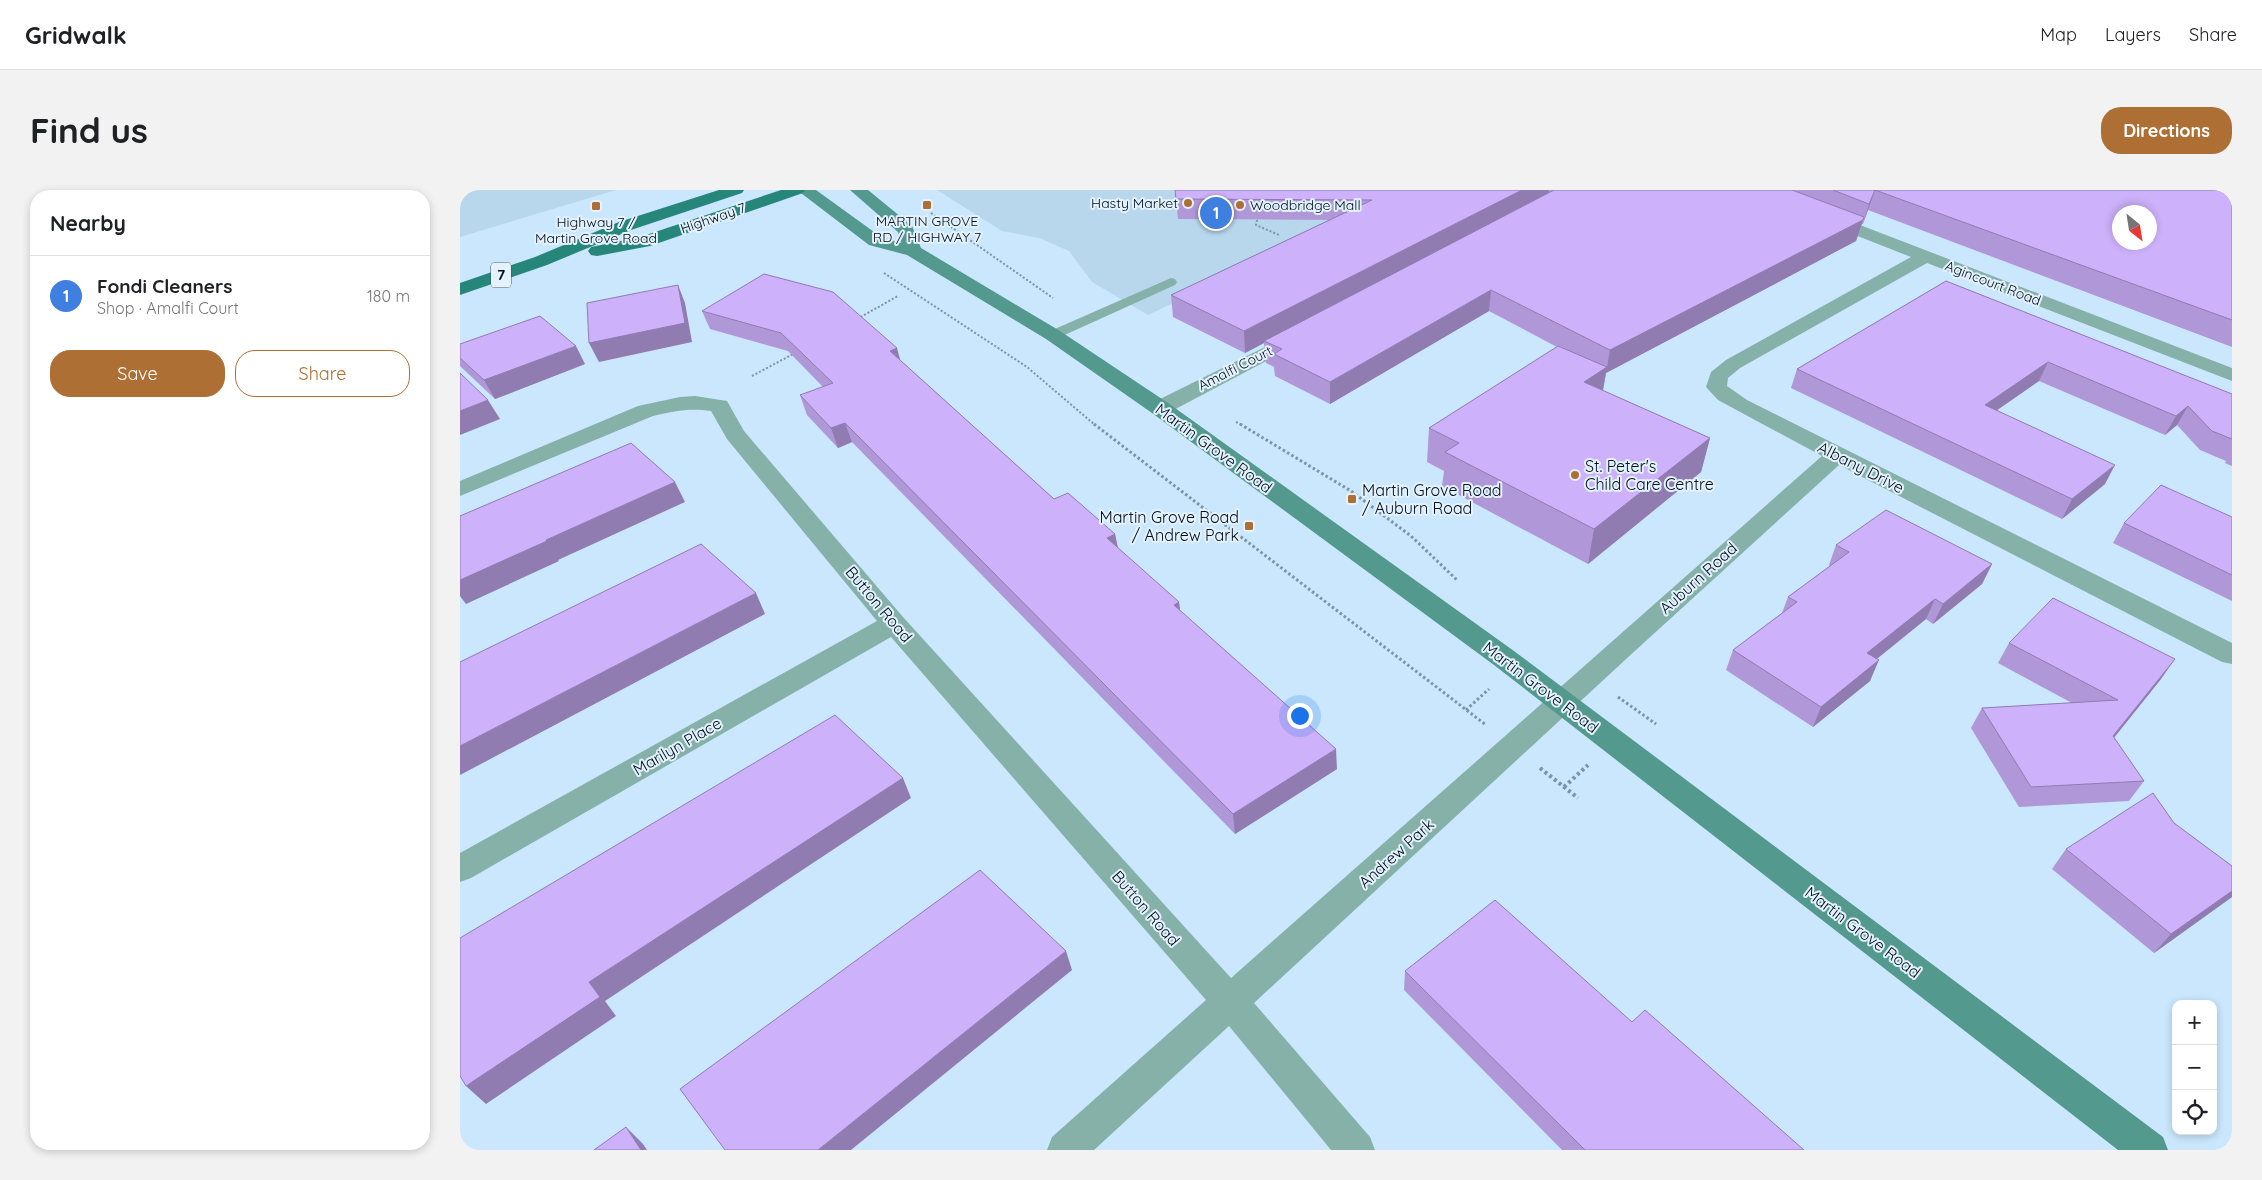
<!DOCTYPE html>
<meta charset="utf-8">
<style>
:root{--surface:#fff;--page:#f2f2f2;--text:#202124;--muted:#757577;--line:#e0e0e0;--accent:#ad6f34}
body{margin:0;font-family:Quicksand,sans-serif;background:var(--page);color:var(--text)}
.controls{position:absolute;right:15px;bottom:15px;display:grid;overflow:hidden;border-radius:10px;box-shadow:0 2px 8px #0003}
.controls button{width:45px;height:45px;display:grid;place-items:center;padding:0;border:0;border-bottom:1px solid var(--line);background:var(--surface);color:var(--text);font:25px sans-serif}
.compass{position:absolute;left:1652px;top:15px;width:45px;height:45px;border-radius:50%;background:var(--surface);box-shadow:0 2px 8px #0003;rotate:150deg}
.you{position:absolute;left:839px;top:525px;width:18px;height:18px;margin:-12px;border:4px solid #fff;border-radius:50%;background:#1a73e8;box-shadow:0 0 0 8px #1a73e833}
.badge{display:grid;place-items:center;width:32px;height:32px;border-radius:50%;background:var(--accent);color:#fff;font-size:16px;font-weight:700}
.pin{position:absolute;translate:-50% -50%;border:2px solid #fff;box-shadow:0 1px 5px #0006}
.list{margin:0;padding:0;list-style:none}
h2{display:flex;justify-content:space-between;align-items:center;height:65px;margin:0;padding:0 20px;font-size:21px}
h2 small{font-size:16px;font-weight:400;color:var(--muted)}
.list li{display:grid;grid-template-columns:32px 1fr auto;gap:15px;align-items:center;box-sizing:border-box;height:80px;padding:0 20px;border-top:1px solid var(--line)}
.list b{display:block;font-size:19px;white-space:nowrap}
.list p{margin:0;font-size:16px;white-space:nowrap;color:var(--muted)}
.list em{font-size:16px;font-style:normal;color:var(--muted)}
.actions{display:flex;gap:10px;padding:15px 20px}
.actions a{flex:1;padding:11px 0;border:1px solid var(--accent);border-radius:20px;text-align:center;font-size:18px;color:var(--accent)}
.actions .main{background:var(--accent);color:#fff}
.icon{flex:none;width:28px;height:28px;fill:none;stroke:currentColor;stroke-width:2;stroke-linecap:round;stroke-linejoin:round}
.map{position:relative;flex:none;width:1772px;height:960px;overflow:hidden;border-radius:20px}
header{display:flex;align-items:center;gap:30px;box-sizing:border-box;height:70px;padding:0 25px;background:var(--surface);border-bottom:1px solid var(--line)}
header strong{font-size:24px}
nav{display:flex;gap:28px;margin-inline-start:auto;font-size:18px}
.intro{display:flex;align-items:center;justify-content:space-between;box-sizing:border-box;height:120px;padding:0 30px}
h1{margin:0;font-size:35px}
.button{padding:12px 22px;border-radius:20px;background:var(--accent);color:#fff;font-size:18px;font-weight:700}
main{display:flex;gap:30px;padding:0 30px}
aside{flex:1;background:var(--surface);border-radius:20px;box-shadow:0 2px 8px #0003}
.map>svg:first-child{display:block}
.built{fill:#b8d7ed}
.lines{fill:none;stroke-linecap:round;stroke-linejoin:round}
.path-far2{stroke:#7c93a6;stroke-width:2;stroke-dasharray:2 2;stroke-linecap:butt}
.path-far1{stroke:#7c93a6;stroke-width:3;stroke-dasharray:2.5 2.5;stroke-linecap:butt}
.path{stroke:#7c93a6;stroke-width:4;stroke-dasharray:3 3;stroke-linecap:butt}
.lane{fill:#86b1a9;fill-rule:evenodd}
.street{fill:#86b1a9;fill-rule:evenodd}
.secondary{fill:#54998d;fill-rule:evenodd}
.primary{fill:#258679;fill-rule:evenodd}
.wall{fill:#b098d8}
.shaded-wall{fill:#907cb0}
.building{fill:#cdb1fb;stroke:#907cb0;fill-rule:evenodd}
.poi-dot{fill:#ad6f34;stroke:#e4f2fd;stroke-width:2}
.labels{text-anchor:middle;stroke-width:4;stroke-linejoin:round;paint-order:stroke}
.far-poi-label{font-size:14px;fill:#000e1c;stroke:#e4f2fd}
.far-street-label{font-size:14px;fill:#000e1c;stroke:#e4f2fd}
.shield{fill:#e4f2fd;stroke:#445260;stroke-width:1}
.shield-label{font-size:15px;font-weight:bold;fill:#000e1c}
.street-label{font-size:16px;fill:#000e1c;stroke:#e4f2fd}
.poi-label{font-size:16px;fill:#000e1c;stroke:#e4f2fd;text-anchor:start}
</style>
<header>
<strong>Gridwalk</strong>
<nav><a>Map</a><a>Layers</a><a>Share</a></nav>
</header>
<div class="intro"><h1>Find us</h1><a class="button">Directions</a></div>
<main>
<aside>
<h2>Nearby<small></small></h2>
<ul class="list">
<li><span class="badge" style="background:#3f7fe0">1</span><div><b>Fondi Cleaners</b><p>Shop · Amalfi Court</p></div><em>180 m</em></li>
</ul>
<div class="actions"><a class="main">Save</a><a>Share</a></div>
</aside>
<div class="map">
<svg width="1772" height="960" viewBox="0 0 1772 960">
<rect width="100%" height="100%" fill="#cae7fd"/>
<path class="built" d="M0 0H156L0 47Z
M477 0H952L688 125 632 92 609 61 579 48 542 41Z"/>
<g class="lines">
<path class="path-far2" d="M471 23 593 108
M798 26 796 35 819 45
M424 83 567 177 635 235
M397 129 438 106
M292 186 335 163
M776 232 782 235"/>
<path class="path-far1" d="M634 234 1026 535
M780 234 891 301 951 346 997 390
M1158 507 1196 534
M1006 520 1029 499"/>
<path class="path" d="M1080 578 1118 608
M1104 597 1128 575"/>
<path class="lane" d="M711 88 715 89 717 92 715 95 598 148 593 149 586 145 588 142Z"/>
<path class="street" d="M1286 0H1309L1772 178V191L1467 73 1280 178 1268 188 1267 196 1287 210 1772 453V474L1762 472 1379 275 1165 470 794 813 910 947 915 960H871L769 836 634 960H587L592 947 746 810 431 447 11 688 0 692V663L417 431 267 249 251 221C230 218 214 221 193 226L0 306V291L178 216 220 207 235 206 267 211 284 241 443 427 771 788 1362 266 1258 210 1246 197 1251 182 1266 170 1451 67 1288 3Z
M839 140 846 142 849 146 846 150 708 223 700 224 692 223 689 218 692 213Z"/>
<path class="secondary" d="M337 0H356L421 47 441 53 438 42 390 0H408L452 36 461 58 600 141 708 213 1054 461 1703 947 1708 960H1658L1034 475 692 223 586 149 447 65 409 55Z"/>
<path class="primary" d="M259 0H284L282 3 171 40 87 75 0 105V93L75 67 159 32Z
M321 0H345L343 3 190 56 137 66 131 65 128 61 131 57 180 47Z"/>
</g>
<path class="wall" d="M715 0H1772V157L1408 20 1403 34H1402L1396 51 1146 183 1143 201 1250 248 1241 282 1128 374 982 296 984 281 967 272 969 238 1097 157 1029 121 870 214 815 186 814 177 806 173 804 153 785 163 713 127 711 105 869 30 718 29Z
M1486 91 1772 204V276L1765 273 1766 271 1740 260 1717 235 1705 245 1579 191 1537 220 1645 294 1602 329 1331 198 1337 179Z
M242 121 440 170 594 309 655 344 658 358 877 579 775 644 392 252 378 258 347 225 340 205 363 197 328 161 250 139Z
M0 154 125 174 35 209 1 177 0 176Z
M1772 327V411L1653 353 1664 333Z
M1376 355 1532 374 1522 394 1473 434 1466 429 1417 469 1410 491 1353 537 1266 480 1273 460 1322 423 1328 407 1370 376 1369 375Z
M1549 453 1701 489 1654 548 1684 591 1669 611 1559 617 1511 538 1522 518 1612 513 1538 473Z
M1714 633 1772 676V707L1694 763 1592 679 1606 659Z
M945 781 1172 832 1344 960H1102L944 800Z"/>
<path class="shaded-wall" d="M1062 0H1089L1088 5 804 151V153L785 163 784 141Z
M1415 0 1408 20 1403 34 1409 14Z
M1404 27 1396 51 1146 183 1141 210 1124 192 1147 177 1150 160Z
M218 95 225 113 232 152 139 172 129 153Z
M1031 100 1029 121 870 214V192Z
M116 156 125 174 35 209 24 190Z
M437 158 442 177 430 161Z
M1588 172 1579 191 1517 234 1525 215Z
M28 210 40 229 0 245V221Z
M1728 216 1717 235 1705 245 1716 226Z
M385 233 392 252 378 258 371 238Z
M1250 248 1241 282 1128 374 1134 339Z
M1655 275 1645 294 1602 329 1612 309Z
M215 292 225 312 98 370 99 371 6 414 0 406V390L86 350Z
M655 344 659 364 647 348Z
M1532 374 1522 394 1473 434 1483 414Z
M296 403 305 424 0 585V556Z
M1475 409 1466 429 1399 483 1407 463Z
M719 412 722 433 714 415Z
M1715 469 1701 489 1639 566 1653 546Z
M1419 470 1410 491 1353 537 1361 517Z
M876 559 877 579 775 644 773 624Z
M443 588 451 608 145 811 156 826 26 914 6 896 129 792Z
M1772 701V707L1694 763 1711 744Z
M606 761 612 780 391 960H358Z
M166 937 183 954 187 960H181Z"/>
<path class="building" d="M715 0H1062L784 141 711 105 912 10 716 9Z
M1094 0H1332L1404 27 1403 30 1150 160 1031 100 870 192 814 164 822 159 804 151Z
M1373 0H1772V130L1415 0 1409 14ZM1660 22H1690V52H1660Z
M304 84 373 102 437 158 430 161 594 309 608 303 655 344 647 348 719 412 714 415 876 559 773 624 385 233 371 238 340 205 373 193 321 143 242 121Z
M1486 91 1772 204V249L1752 241 1728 216 1716 226 1588 172 1525 215 1655 275 1612 309 1337 179Z
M218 95 225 133 129 153 127 113Z
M80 126 116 156 24 190 0 168V154Z
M1098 156 1147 177 1124 192 1250 248 1134 339 985 262 999 253 969 238Z
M0 183 28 210 0 221Z
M171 253 215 292 86 350 87 351 0 390V326Z
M1701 295 1772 327V385L1664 333Z
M1426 320 1532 374 1483 414 1475 409 1407 463 1419 470 1361 517 1273 460 1337 412 1328 407 1389 362 1376 355Z
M241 354 296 403 0 556V472Z
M1593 408 1715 469 1653 546 1684 591 1571 597 1522 518 1658 510 1549 453Z
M375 525 443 588 129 792 140 807 6 896 0 886V748Z
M1693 603 1714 633 1772 676V701L1711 744 1606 659Z
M520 680 606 761 358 960H265L220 899Z
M1035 710 1172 832 1185 820 1344 960H1125L945 781Z
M166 937 181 960H134Z"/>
<g class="poi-dot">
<circle cx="728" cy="13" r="5"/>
<rect x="462" y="10" width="10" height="10" rx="2.5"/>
<circle cx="780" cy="15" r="5"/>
<rect x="131" y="11" width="10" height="10" rx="2.5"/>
<circle cx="1115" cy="285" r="5"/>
<rect x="887" y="304" width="10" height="10" rx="2.5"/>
<rect x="784" y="331" width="10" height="10" rx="2.5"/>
</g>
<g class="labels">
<g class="far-poi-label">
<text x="718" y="18" text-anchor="end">Hasty Market</text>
<text x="790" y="20" text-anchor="start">Woodbridge Mall</text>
<text x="467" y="36">MARTIN GROVE<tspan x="467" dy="16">RD / HIGHWAY 7</tspan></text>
<text x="136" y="37">Highway 7 /<tspan x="136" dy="16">Martin Grove Road</tspan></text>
</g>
<g class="far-street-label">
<text transform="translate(253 28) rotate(-19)" y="5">Highway 7</text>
<text transform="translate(1533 93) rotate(21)" y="5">Agincourt Road</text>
<text transform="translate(775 178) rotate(-27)" y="5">Amalfi Court</text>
</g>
<rect class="shield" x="31" y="72.5" width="20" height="25" rx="4"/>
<g class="shield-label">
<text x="41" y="90">7</text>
</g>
<g class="street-label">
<text transform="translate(754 258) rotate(36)" y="6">Martin Grove Road</text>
<text transform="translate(1401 277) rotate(27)" y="6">Albany Drive</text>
<text transform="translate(1238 388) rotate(-42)" y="6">Auburn Road</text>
<text transform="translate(419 414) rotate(50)" y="6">Button Road</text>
<text transform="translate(1081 497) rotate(37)" y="6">Martin Grove Road</text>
<text transform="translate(217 556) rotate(-30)" y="6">Marilyn Place</text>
<text transform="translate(936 663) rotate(-42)" y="6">Andrew Park</text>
<text transform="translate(686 718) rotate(49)" y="6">Button Road</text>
<text transform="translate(1403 742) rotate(37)" y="6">Martin Grove Road</text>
</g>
<g class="poi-label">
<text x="1125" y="282">St. Peter's<tspan x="1125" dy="18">Child Care Centre</tspan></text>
<text x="902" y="306">Martin Grove Road<tspan x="902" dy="18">/ Auburn Road</tspan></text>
<text x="779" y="333" text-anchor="end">Martin Grove Road<tspan x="779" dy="18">/ Andrew Park</tspan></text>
</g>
</g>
</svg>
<div class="controls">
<button>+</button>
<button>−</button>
<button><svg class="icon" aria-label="locate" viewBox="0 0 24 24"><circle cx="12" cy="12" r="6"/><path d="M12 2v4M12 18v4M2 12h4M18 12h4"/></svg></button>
</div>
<svg class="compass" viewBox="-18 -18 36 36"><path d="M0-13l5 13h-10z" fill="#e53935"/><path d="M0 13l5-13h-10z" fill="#757577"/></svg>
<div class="you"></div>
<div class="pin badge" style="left:756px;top:23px;background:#3f7fe0">1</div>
</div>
</main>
